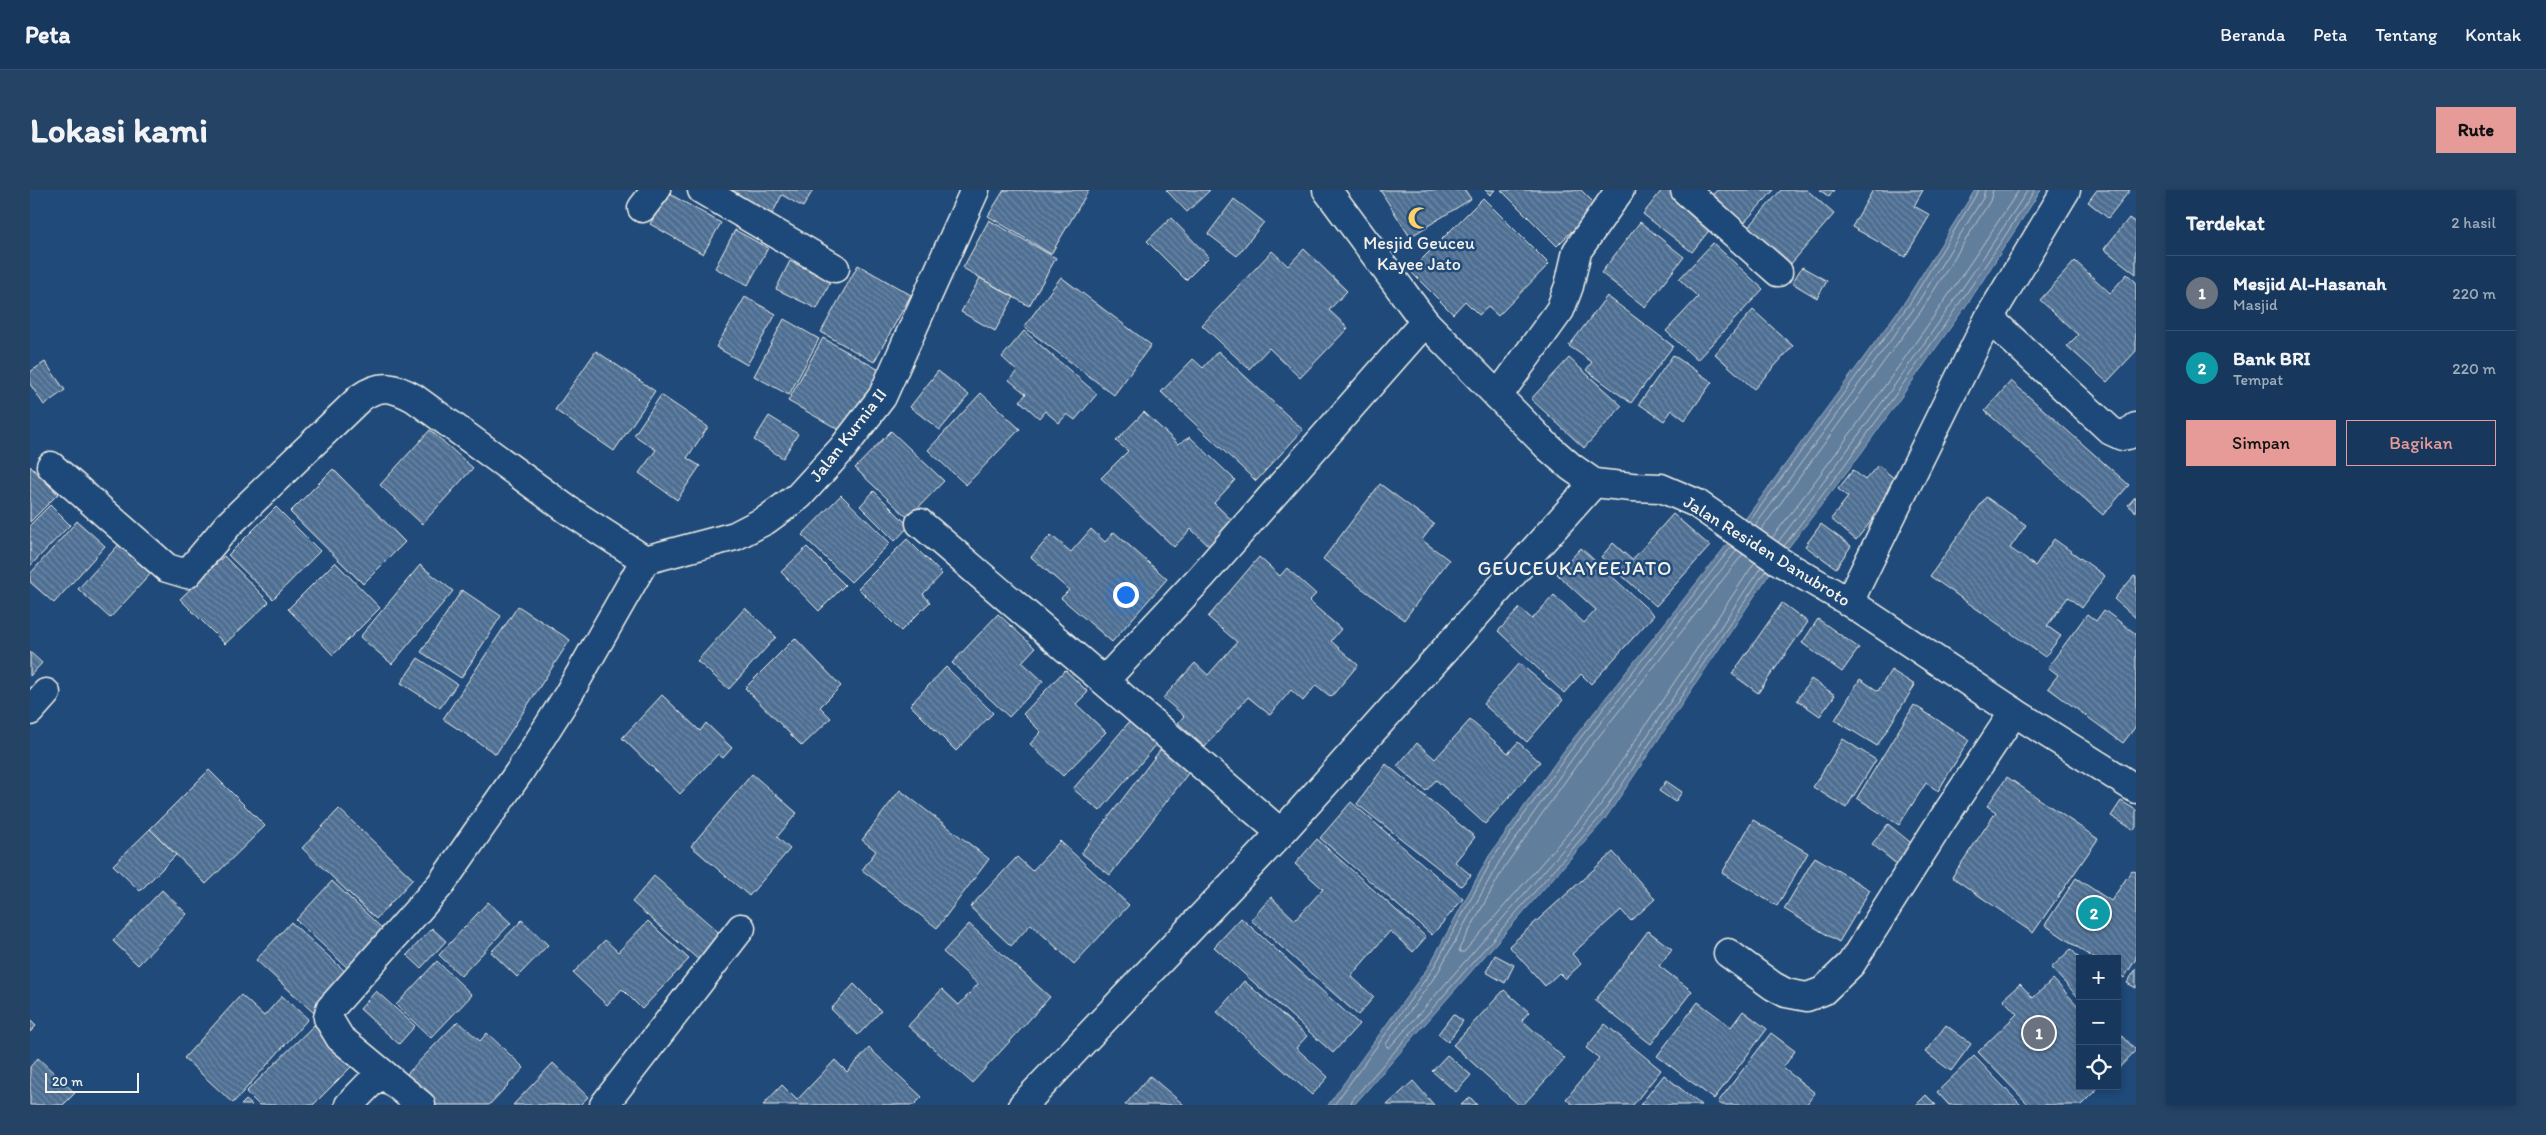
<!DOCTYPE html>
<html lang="id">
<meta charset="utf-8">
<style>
:root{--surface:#17385c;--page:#244365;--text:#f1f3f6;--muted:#9eacbb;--line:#365272;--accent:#e69b98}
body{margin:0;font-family:Itim,sans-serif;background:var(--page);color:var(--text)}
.controls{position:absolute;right:15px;bottom:15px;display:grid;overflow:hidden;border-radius:0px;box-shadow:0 2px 8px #0003}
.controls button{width:45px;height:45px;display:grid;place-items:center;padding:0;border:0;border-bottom:1px solid var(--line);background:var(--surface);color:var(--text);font:25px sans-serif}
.scale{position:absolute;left:15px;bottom:12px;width:94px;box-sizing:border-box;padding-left:5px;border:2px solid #f4f1e8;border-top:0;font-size:14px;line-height:18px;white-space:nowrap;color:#f4f1e8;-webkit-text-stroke:4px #1f4a7a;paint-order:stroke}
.you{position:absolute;left:1095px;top:404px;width:18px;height:18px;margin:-12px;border:4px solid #fff;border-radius:50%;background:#1a73e8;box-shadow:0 0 0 8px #1a73e833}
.badge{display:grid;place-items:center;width:32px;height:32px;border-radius:50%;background:var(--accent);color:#fff;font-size:16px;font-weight:700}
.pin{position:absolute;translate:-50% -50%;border:2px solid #fff;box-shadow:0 1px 5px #0006}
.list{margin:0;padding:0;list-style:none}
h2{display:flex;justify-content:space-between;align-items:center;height:65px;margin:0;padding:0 20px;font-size:21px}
h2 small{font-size:16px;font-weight:400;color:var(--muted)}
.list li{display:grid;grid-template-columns:32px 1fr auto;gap:15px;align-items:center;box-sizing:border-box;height:75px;padding:0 20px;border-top:1px solid var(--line)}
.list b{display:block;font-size:19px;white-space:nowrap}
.list p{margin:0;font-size:16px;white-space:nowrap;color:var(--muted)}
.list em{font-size:16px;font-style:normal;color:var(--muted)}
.actions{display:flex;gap:10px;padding:15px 20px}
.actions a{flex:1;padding:11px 0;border:1px solid var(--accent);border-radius:0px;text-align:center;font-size:18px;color:var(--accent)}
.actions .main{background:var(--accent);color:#111}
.icon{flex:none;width:28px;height:28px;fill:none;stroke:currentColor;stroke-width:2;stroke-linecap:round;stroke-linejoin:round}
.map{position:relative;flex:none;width:2106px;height:915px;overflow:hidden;border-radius:0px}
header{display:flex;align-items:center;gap:30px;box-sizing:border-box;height:70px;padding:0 25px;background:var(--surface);border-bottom:1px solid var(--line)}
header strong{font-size:24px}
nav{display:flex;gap:28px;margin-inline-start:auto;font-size:18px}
.intro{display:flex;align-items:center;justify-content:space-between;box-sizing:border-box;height:120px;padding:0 30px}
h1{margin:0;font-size:35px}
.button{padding:12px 22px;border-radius:0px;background:var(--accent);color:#111;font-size:18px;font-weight:700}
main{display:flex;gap:30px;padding:0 30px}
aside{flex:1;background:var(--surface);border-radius:0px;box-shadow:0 2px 8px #0003}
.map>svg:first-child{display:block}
.water{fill:#627e9d;stroke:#9cacbb}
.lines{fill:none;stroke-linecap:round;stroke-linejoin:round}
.shore{stroke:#bac3ca;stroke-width:1}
.building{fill:url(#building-back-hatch);stroke:#f4f1e8}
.street-casing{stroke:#f4f1e8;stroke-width:31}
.secondary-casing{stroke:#f4f1e8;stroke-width:31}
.street{stroke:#1f4a7a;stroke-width:28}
.secondary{stroke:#1f4a7a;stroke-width:28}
.labels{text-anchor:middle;stroke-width:5;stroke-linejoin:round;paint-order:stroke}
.poi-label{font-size:18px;fill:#f4f1e8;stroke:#1f4a7a}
.street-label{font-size:18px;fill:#f4f1e8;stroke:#1f4a7a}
.quarter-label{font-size:20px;letter-spacing:1px;fill:#f4f1e8;stroke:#1f4a7a}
</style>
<header>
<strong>Peta</strong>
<nav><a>Beranda</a><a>Peta</a><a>Tentang</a><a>Kontak</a></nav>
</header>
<div class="intro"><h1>Lokasi kami</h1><a class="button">Rute</a></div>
<main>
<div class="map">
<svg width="2106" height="915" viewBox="0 0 2106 915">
<defs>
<pattern id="building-back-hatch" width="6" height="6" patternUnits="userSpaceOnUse" patternTransform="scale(1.25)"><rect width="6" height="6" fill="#4d6e92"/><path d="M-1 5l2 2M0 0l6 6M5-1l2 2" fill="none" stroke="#708aa6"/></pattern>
</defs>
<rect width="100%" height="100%" fill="#1f4a7a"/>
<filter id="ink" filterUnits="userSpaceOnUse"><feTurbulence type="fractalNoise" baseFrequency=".02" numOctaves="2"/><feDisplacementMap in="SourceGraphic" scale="10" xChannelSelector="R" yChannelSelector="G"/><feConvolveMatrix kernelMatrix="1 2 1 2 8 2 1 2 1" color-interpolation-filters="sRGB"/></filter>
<g filter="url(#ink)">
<path class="water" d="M1945 0H2011L1940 110 1832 262 1748 371 1575 629 1324 915H1298L1399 776 1459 666 1536 558 1691 362 1876 110Z"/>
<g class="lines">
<path class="shore" d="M1719 332 1880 113 1949 0
M1725 336 1885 117 1953 8 1955 0
M1731 340 1891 121 1960 11 1963 0
M1742 348C1829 235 1911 119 1989 0
M1748 352C1836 238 1919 121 1998 0
M1754 356C1842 240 1926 122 2005 0
M1707 360 1545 565 1469 672 1408 782 1356 854 1357 857H1360L1566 622 1731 377
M1713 364 1551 569 1475 676 1429 759 1430 762H1434L1560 618 1725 372
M1304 915 1403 779 1463 668 1540 561 1702 356
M1321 915 1322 910 1571 626 1736 380"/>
</g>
<path class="building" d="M694 0H783L773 17 752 5 741 26Z
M974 0H1059L1021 64 958 26Z
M1136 0H1180L1157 22Z
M1350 0H1435L1441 9 1380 47Z
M1455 0H1465L1460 5Z
M1471 0H1551L1567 16 1527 56Z
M1632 0H1643L1685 33 1662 62 1613 24Z
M1687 0H1744L1711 36 1680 8Z
M1751 0H1777L1804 24 1760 75 1718 38Z
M1790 0H1804L1799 7Z
M1843 0H1893L1884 16 1900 25 1875 67 1822 37Z
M2067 0H2100L2078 28 2058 12Z
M638 3 691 33 673 64 620 34Z
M1453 8 1519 74 1468 126 1458 117 1449 125 1435 111 1423 124 1380 81Z
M1204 9 1234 32 1207 66 1178 44Z
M1141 28 1179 67 1156 90 1117 51Z
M2099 28 2106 33V84L2074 59Z
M959 30 1026 68 999 116 933 78Z
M1610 32 1654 67 1615 117 1571 83Z
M705 40 738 58 718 95 685 78Z
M1683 53 1733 99 1667 170 1636 141 1668 107 1649 89Z
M1274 59 1317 101 1299 120 1318 138 1270 188 1239 158 1219 179 1172 135 1242 61 1258 76Z
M760 71 801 91 787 119 746 99Z
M2045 71 2080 103 2097 84 2106 92V161L2077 192 2037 156 2048 145 2010 110Z
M828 75 881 105 844 172 791 142Z
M1772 77 1797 91 1787 108 1762 93Z
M1031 87 1121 155 1084 205 994 137Z
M950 88 984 107 965 141 931 122Z
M1577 106 1643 156 1601 213 1556 180 1562 172 1539 156Z
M715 107 746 124 717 175 686 157Z
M1723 120 1763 156 1724 199 1685 164Z
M754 129 789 149 759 205 724 186Z
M994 141 1067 204 1045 230 1037 224 1029 233 1015 221 1009 228 990 211 996 204 979 190 987 181 972 167Z
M793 148 851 181 815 243 758 211Z
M566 161 625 201 584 261 525 220Z
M1188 161 1273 240 1226 291 1131 202 1163 169 1173 178Z
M1643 165 1682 192 1655 230 1642 220 1634 231 1609 214Z
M1539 168 1592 216 1554 258 1501 209Z
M15 172 35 200 14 215 0 194V182Z
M908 181 939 205 910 240 880 217Z
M1981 191 2099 295 2073 325 1955 221Z
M951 203 990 239 936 295 898 260Z
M631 205 678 237 657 268 670 276 647 310 609 283 626 260 604 245Z
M1114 222 1148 254 1160 247 1205 290 1184 313 1209 337 1185 362 1161 339 1144 357 1071 288 1098 261 1086 251Z
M739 226 768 244 753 268 724 250Z
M400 240 443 278 392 334 350 295Z
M861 241 914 291 878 328 825 278Z
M1848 275 1871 294 1826 350 1801 329 1818 307 1808 299 1823 280 1835 290Z
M0 276 28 304 0 332Z
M303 279 375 352 333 394 260 322Z
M1350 294 1404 334 1392 350 1419 370 1374 430 1293 369Z
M844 301 879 336 865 351 830 316Z
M811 305 860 353 821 392 772 345Z
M2106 306V322L2098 315Z
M1956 307 1996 335 1980 358 2005 376 2024 349 2075 386 2052 418 2038 407 2017 436 2031 446 2015 467 1900 386Z
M20 315 40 335 0 376V335Z
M246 317 290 361 243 409 198 365Z
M1643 324 1680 356 1626 416 1571 367 1583 353 1602 370Z
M47 331 75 356 24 413 0 392V384Z
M1791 334 1821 356 1806 378 1775 356Z
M1061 339 1075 352 1084 342 1137 389 1082 452 1031 408 1039 400 1001 367 1021 345 1041 362Z
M94 349 126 378 80 428 48 399Z
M877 349 912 384 893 404 900 412 871 441 828 398Z
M777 357 815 395 789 421 751 382Z
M1551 358 1624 425 1561 494 1551 484 1534 503 1468 441 1490 418 1502 429 1524 405 1554 433 1566 420 1527 384Z
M194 366 239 412 195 454 150 409Z
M1229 367 1250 386 1257 378 1286 404 1279 411 1311 439 1301 451 1328 475 1301 507 1286 495 1273 511 1261 500 1240 525 1218 507 1175 557 1148 533 1154 526 1133 508 1165 473 1178 485 1207 452 1178 427Z
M305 372 350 418 303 465 258 419Z
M390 375 423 401 362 474 330 447Z
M2104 386 2106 387V428L2084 409Z
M432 400 471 426 431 488 391 462Z
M1752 413 1778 432 1728 503 1702 484Z
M488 416 540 450 466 564 413 529Z
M715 418 746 447 699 499 667 471Z
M2074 420 2106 444V536L2093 553 2018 498 2028 485 2018 477 2057 424 2066 431Z
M968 424 1005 458 992 472 1013 491 979 527 922 473Z
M1788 429 1829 458 1812 482 1772 453Z
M765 448 811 496 790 517 801 528 772 556 715 498Z
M0 462 12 473 0 486Z
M388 468 427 494 410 518 371 493Z
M1489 473 1533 510 1497 552 1453 514Z
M916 477 963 523 926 561 880 515Z
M1035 480 1058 502 1046 514 1076 542 1033 586 1000 554 1011 542 993 524Z
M1861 480 1885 495 1847 556 1805 530 1830 489 1848 501Z
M1781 489 1805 505 1790 526 1767 510Z
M632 505 670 541 676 533 702 558 693 568 688 564 650 604 592 548Z
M1884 515 1939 550 1908 601 1896 593 1869 635 1827 608Z
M1440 530 1478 563 1488 552 1510 572 1455 634 1406 590 1396 601 1367 576 1387 553 1405 569Z
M1100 531 1127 554 1070 621 1043 599Z
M1813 549 1846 570 1816 618 1783 597Z
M1134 555 1163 577 1080 685 1051 663Z
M1356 574 1445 647 1425 672 1441 685 1431 696 1327 614Z
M179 580 235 636 176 694 120 639Z
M722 584 767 623 747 647 760 659 719 706 661 656Z
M1977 587 2068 649 2003 743 1922 687 1966 622 1957 616Z
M1636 591 1652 602 1645 612 1629 601Z
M870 600 959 669 907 738 832 680 846 661 832 650Z
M2091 611 2106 620V637L2104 640 2081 626Z
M1321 612 1433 709 1402 745 1290 648Z
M309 619 383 689 346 729 272 658Z
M1723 630 1778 663 1747 716 1692 683Z
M1858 634 1886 657 1870 677 1842 654Z
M120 639 146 665 110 701 83 675Z
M1287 649 1396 747 1383 762 1360 741 1321 786 1344 807 1328 825 1221 730 1241 707 1265 730 1293 699 1265 674Z
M1030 651 1099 715 1044 774 1001 734 981 756 940 717 987 667 1002 681Z
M1583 662 1625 709 1601 731 1591 720 1542 764 1551 774 1535 789 1529 783 1515 796 1479 756Z
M1785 667 1840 700 1809 752 1754 719Z
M2102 680 2106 682V769L2094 788 2087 783V769H2065L2015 735 2046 688 2081 711Z
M624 686 693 746 670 771 602 712Z
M302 691 358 744 323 783 266 730Z
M132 700 157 724 108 775 83 751Z
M458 712 481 733 431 786 409 765Z
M1211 728 1329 834 1303 863 1184 757Z
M492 730 518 755 487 787 461 762Z
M618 731 659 769 612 819 592 799 577 815 543 783 575 750 588 762Z
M261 732 319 785 284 823 226 770Z
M939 734 1020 807 942 893 878 836 912 799 929 815 948 794 913 762Z
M402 738 416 751 391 778 377 765Z
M1618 741 1642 759 1629 776 1662 801 1621 854 1565 811Z
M2041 759 2050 769 2049 808 2021 778Z
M1465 765 1484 775 1475 793 1456 782Z
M407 771 442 805 401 848 366 815Z
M2106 779V798L2097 793Z
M2023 789 2050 818V896H2070L2051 915H1999L1948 862 1987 824 1973 809 1990 794 2003 808Z
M1214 791 1277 846 1266 858 1298 887 1282 905 1187 822Z
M824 794 851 821 828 845 801 819Z
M1474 800 1499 822 1492 830 1535 869 1493 915H1489L1423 855Z
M346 801 385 836 369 854 330 819Z
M211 805 234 826 252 806 278 829 203 913 154 868Z
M1668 812 1701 837 1713 821 1737 839 1684 909 1627 866Z
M1423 824 1433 831 1418 852 1408 844Z
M0 830 6 836 0 842Z
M428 831 450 851 457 843 494 878 459 915H405L375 886Z
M1575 834 1631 880 1603 915H1543L1536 909 1569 868 1556 858Z
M284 835 324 874 283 915H229L216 902Z
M1916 835 1941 854 1921 881 1895 862Z
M2087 840 2106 860 2087 880Z
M1741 843 1765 861 1753 878 1785 903 1776 915H1692L1688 912Z
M839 858 892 907 884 915H733L752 895 767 910 805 870 817 882Z
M1417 865 1441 885 1426 902 1402 881Z
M1944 866 1991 915H1919L1907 902Z
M8 868 45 903 33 915H0V877Z
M523 873 558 907 550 915H483Z
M1634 885 1671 915H1610Z
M1120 886 1154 915H1095Z
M1383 891 1404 915H1357Z
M1896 905 1906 915H1886Z
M1440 907 1447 915H1431Z
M216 910 222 915H211Z"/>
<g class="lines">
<defs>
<path id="street" d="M672 0 805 78
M1655 0 1748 82
M612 18 626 0
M1959 128 2081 241 2092 246 2098 245 2106 237
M1468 206 1530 120 1539 96 1547 61 1590 0
M21 276 137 378 157 384 198 335 330 208C350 193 364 197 384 208L538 320 615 370 538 505 490 581 411 694 300 819 298 828 310 848 391 915
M890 333 1251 643
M615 370 705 346 736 330 769 306 812 259 852 207 945 0
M1819 412 1959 128 2036 0
M1074 491 1171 387 1395 132
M0 521 16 503
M1698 763 1743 796 1756 803 1777 807 1793 801 1821 774 1909 635 1984 522
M319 915 351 882
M574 915 711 738
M993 915 1251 643 1564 293"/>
<path id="secondary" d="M1297 0 1395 132 1518 257 1541 277 1564 293 1602 297 1631 298 1666 313 1749 371 1819 412 1984 522 2106 599"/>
</defs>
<use href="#street" class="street-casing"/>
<use href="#secondary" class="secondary-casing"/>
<use href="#street" class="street"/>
<use href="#secondary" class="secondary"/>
</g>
</g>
<defs>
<symbol id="mosque-bare" viewBox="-9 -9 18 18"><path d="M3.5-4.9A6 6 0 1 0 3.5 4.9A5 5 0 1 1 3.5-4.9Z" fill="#ffd166" stroke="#1f4a7a" stroke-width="2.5" paint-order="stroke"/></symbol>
</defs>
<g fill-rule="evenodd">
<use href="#mosque-bare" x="1373" y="12" width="32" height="32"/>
</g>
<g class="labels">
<g class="poi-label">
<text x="1389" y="59">Mesjid Geuceu<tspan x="1389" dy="21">Kayee Jato</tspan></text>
</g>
<g class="street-label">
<text transform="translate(818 245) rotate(-52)" y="6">Jalan Kurnia II</text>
<text transform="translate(1737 361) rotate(32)" y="6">Jalan Residen Danubroto</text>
</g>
<g class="quarter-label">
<text x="1545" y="385">GEUCEUKAYEEJATO</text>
</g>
</g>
</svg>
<div class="controls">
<button>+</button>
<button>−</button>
<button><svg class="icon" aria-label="locate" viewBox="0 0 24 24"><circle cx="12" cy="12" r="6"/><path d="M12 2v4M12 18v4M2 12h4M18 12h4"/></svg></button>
</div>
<div class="scale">20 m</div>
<div class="you"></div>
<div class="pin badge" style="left:2009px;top:843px;background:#6b7280">1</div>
<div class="pin badge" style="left:2064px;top:723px;background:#0f9aa8">2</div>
</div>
<aside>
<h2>Terdekat<small>2 hasil</small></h2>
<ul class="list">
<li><span class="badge" style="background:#6b7280">1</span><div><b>Mesjid Al-Hasanah</b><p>Masjid</p></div><em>220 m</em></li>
<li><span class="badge" style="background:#0f9aa8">2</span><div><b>Bank BRI</b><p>Tempat</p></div><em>220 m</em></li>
</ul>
<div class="actions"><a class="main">Simpan</a><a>Bagikan</a></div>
</aside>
</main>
